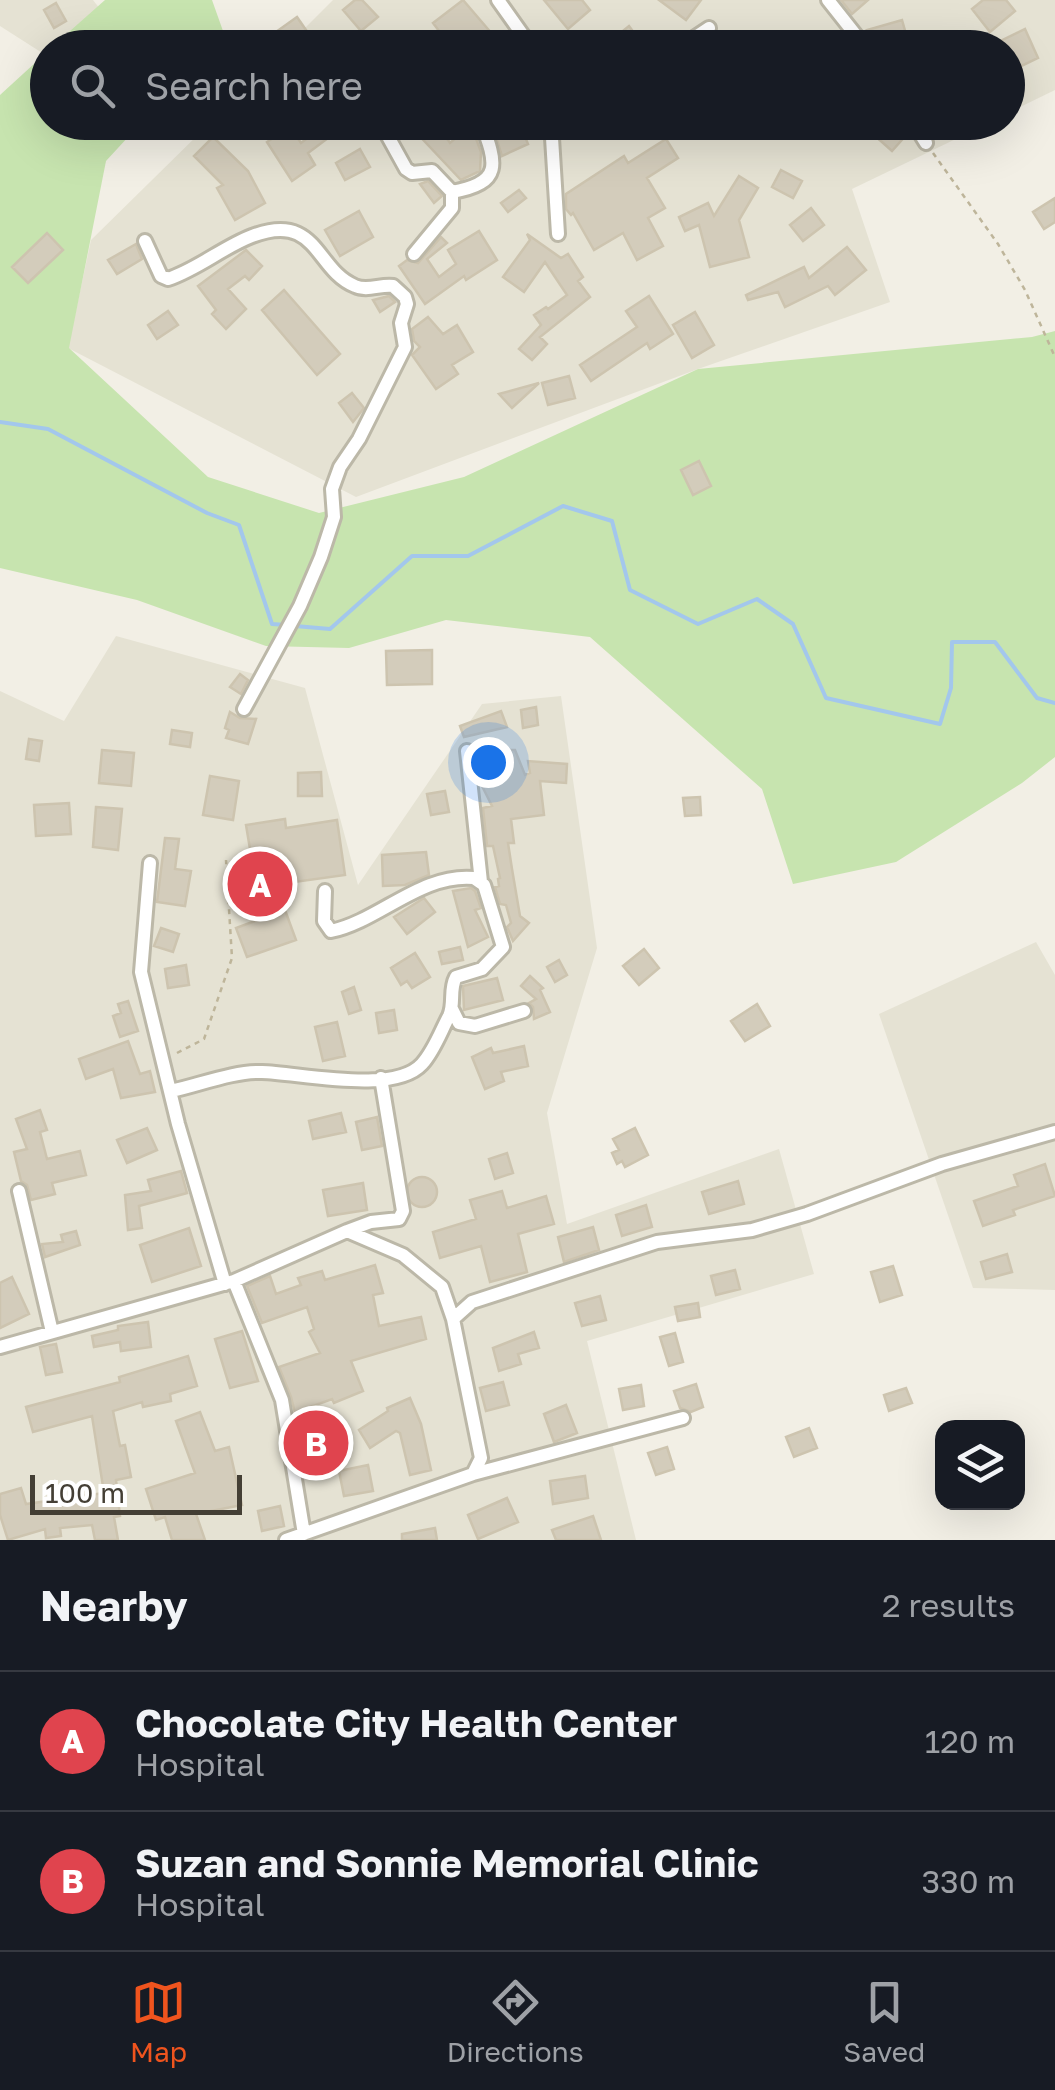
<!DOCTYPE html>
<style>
:root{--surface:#171b24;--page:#242831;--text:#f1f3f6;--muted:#9ea1a6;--line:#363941;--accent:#ef541e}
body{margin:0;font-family:"Golos Text",sans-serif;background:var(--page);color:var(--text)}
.controls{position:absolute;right:30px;bottom:30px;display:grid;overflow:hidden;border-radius:20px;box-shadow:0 10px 40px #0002}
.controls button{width:90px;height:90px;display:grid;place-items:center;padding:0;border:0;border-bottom:2px solid var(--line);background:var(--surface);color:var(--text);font:50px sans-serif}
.scale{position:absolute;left:30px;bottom:25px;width:212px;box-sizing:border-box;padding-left:10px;border:5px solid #443f35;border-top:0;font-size:28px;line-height:35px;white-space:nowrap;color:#443f35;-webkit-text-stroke:8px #fff;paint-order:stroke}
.you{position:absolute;left:488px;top:762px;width:35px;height:35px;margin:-25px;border:8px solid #fff;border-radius:50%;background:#1a73e8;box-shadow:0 0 0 15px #1a73e833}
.badge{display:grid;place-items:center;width:65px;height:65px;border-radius:50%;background:var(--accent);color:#fff;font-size:32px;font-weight:700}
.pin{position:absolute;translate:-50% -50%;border:5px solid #fff;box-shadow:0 2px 10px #0006}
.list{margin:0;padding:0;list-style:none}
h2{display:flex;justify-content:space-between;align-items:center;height:130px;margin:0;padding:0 40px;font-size:42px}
h2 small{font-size:32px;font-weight:400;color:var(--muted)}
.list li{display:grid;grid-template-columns:65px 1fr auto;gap:30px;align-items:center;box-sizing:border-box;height:140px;padding:0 40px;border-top:2px solid var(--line)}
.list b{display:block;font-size:38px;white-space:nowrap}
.list p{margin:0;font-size:32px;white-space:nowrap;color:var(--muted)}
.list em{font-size:32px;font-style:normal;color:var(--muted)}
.icon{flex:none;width:55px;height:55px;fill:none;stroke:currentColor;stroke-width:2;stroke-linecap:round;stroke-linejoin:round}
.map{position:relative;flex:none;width:1055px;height:1540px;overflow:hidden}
.search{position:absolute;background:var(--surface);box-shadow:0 10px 40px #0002;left:30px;right:30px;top:30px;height:110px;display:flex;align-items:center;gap:25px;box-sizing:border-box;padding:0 35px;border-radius:55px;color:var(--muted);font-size:38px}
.sheet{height:410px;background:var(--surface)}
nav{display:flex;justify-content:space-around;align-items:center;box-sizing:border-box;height:140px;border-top:2px solid var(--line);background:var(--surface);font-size:28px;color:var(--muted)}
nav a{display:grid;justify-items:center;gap:5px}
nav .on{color:var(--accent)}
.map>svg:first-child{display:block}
.residential{fill:#e5e2d3}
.green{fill:#c7e4af}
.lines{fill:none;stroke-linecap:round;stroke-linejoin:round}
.stream{stroke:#a3c7ec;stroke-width:4}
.building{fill:#d3ccbb;stroke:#cdc4af;stroke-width:2.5}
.minor-casing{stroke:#bcb8a8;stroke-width:18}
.path{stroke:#beb59a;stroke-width:2.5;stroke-dasharray:5 5;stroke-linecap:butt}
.minor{stroke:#fff;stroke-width:12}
</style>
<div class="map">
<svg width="1055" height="1540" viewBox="0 0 1055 1540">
<rect width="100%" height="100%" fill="#f2efe5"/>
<path class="residential" d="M0 0H93L100 9 57 47 48 48 47 56 0 26Z
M333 0H1055V90L1008 113V48H285Z
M210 123H989L852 189 890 302 698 369 356 497 68 348 91 240Z
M116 636 305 688 358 885 482 704 561 696 597 948 547 1113 567 1224 779 1149 814 1274 587 1341 636 1540H0V691L64 721Z
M1036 942 1055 975V1290L973 1288 879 1014Z"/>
<path class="green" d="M105 0H212L223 31 208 47H52Z
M47 52 48 122 141 123 106 161 69 348 208 477 319 513 464 477 698 369 1032 337 1055 331V757L1022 783 896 862 793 884 762 789 590 637 446 620 349 648 266 646 137 600 0 568V95Z"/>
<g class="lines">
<path class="stream" d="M0 422 48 429 207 513 239 525 272 624 286 625
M295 626 330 629 412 556H468L563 506 612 521 630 590 698 624 757 599 793 624 826 698 940 724 951 688 952 642H995L1037 698 1055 703"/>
</g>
<path class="building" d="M355 0H362L378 17 361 31 343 10Z
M463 0 499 42 497 48H452L433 23Z
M544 0H582L590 10 568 29Z
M659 0H701L686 20Z
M841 0H868L852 14Z
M983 0H1006L1015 11 990 32 972 9Z
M56 3 66 21 54 28 44 10Z
M297 17 315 43 308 48H271L266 39Z
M902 20 908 41 876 48 867 30Z
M629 26 645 48H619L613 39Z
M1025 29 1038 58 1013 70 1008 48H986Z
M329 122 370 124 348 136 344 126 308 153 315 165 292 181 267 142 290 127 301 143Z
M392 122H429L434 130 439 127 450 143 471 125 481 152 480 171 461 180 411 127 400 137Z
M496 122H519L528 144 502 156 492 124Z
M882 122H894L907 134 892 151 873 134Z
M213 137 248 171 265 203 235 220 217 188 223 185 194 156Z
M666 139 678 158 647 178 665 208 648 218 663 246 637 260 623 233 594 250 573 213 571 215 566 209V194L624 156 628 163Z
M360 149 370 167 345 180 336 163Z
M781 170 802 181 793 198 772 187Z
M739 176 758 188 739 220 749 257 710 267 699 225 685 231 679 217 708 203 714 216Z
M428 181 442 196 434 203 420 184Z
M519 190 526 198 508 212 501 203Z
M1055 198V222L1044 229 1033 212Z
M811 208 824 225 803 241 790 225Z
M359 211 373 237 340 256 325 230Z
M479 231 497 260 466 280 464 276 425 304 399 266 407 260 418 263 441 237 447 243 427 259 439 277 456 264 448 250Z
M47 233 63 250 28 283 12 267Z
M527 234 561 258 568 254 583 277 578 281 590 297 540 337 547 344 532 360 519 349 541 325 534 315 546 307 548 309 567 295 545 262 524 292 503 277 530 240Z
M136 244 142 259 117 274 108 260Z
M847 247 866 270 835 295 828 286 785 307 778 292 748 300 746 295 804 267 809 278Z
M246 250 262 266 249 280 245 276 228 289 246 309 226 329 212 314 216 310 198 286Z
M284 290 340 354 317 375 262 310Z
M389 296 395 302 380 312 373 300Z
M649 296 673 334 650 349 647 343 591 381 580 365 637 327 626 311Z
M168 311 178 325 157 339 148 325Z
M695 312 714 345 692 358 673 325Z
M428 317 443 334 457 325 473 352 452 365 458 374 436 389 412 355 420 347 414 341 412 329Z
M569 376 575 398 548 405 542 383Z
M539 383 512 408 499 394Z
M352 393 364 408 353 422 339 403Z
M699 461 711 486 693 495 681 470Z
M432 650V684L387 685 386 651Z
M240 674 248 680 241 694 230 687Z
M536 707 538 725 523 728 521 710Z
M501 711 507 727 464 737 460 726Z
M230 712 240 718 256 719 248 744 226 738 229 730 225 728Z
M172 730 192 733 190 747 170 744Z
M29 739 42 741 39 761 26 759Z
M102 750 134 753 131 786 99 783Z
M477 750H515L525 775 530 773 528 761 567 764 566 783 540 781 544 815 511 819 514 843H508L512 869 520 916 529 923 513 941 507 927 511 923 506 905 500 904 495 887 499 886 498 879 500 878 493 846H487L483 808 492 806 481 784 480 775 483 773Z
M321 772 322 796H298V773Z
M210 776 239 781 233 820 203 815Z
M445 791 449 812 431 815 427 794Z
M700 797 701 815 685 816 683 798Z
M69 803 71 834 36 836 34 805Z
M96 807 122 809 118 850 93 847Z
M285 819 286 828 337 820 345 875 294 882 295 890 244 899 240 875 254 873 246 825Z
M165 838 179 839 175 869 191 871 185 906 157 902Z
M426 852 429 875 405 885 383 886 382 855Z
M471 888 475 891 481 908 475 910 488 937 468 947 453 891Z
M424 898 435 912 407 934 394 917Z
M285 910 296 940 247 957 236 928Z
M161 928 179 934 173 952 154 946Z
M460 947 463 960 442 964 439 952Z
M644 949 659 968 639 985 623 966Z
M415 953 430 977 412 988 407 981 401 985 391 968Z
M559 960 567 975 555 982 547 967Z
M186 965 189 985 168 988 165 969Z
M530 976 543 988 540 990 550 1012 534 1019 533 1007 529 1003 536 999 521 986Z
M497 978 503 1000 464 1010 463 986Z
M354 987 361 1010 349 1014 342 992Z
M128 1001 138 1031 120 1037 113 1016 121 1013 118 1004Z
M757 1004 770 1026 745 1041 731 1021Z
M394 1010 397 1030 379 1033 376 1013Z
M337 1022 345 1056 323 1061 315 1027Z
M128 1041 140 1074 150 1071 155 1092 121 1098 113 1069 86 1079 79 1059Z
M524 1046 528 1066 501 1072 504 1081 485 1089 472 1057 491 1048 493 1053Z
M40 1110 47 1130 40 1132 47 1159 80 1151 86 1175 52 1183 55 1194 31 1200 27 1185 21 1181 14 1152 27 1149 16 1119Z
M341 1113 346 1132 313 1139 309 1121Z
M377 1117 382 1146 362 1150 356 1122Z
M147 1128 157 1150 127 1163 117 1140Z
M635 1128 648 1155 625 1167 622 1161 617 1164 612 1153 619 1150 613 1139Z
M507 1153 513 1173 495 1179 489 1159Z
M1045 1164 1055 1196 1013 1210 1015 1215 983 1226 974 1201 1018 1186 1014 1175Z
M181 1171 187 1193 139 1206 142 1228 128 1230 125 1195 151 1191 148 1180Z
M407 1192a15 15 0 1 1 30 0a15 15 0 1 1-30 0Z
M738 1181 744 1204 709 1214 702 1192Z
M363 1183 367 1210 328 1216 323 1190Z
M502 1191 507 1208 546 1196 554 1224 518 1234 527 1272 490 1282 481 1246 440 1258 433 1232 476 1219 470 1200Z
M646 1205 652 1227 622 1236 616 1215Z
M593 1227 599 1250 564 1262 558 1237Z
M189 1228 201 1266 152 1282 140 1245Z
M76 1231 80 1245 45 1257 42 1244 63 1242 61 1235Z
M1007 1254 1012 1272 986 1279 981 1262Z
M375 1265 383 1293 373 1295 379 1326 421 1317 426 1339 351 1361 363 1391 334 1403 332 1399 310 1407 319 1439 333 1434 338 1449 306 1458 291 1397 279 1367 320 1353 309 1332 314 1329 307 1307 262 1323 247 1286 270 1276 276 1294 301 1285 298 1278 322 1271 325 1280Z
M893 1266 902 1295 880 1302 871 1272Z
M735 1270 740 1289 716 1295 711 1276Z
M12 1277 29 1314 0 1328V1283Z
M600 1296 606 1320 582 1326 575 1303Z
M698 1303 700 1317 678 1321 675 1307Z
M148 1322 151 1347 121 1351 120 1342 94 1347 92 1336 118 1330V1326Z
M242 1331 258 1381 230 1388 215 1339Z
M534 1332 539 1348 518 1354 521 1364 499 1371 493 1348Z
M675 1333 683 1362 669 1366 660 1337Z
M56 1344 62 1372 46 1375 40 1347Z
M188 1356 197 1386 170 1394 171 1401 143 1407 142 1402 113 1411 120 1446 125 1445 131 1477 116 1480 120 1516 114 1517 118 1540H95L92 1525 60 1528 61 1536 46 1538 45 1529 8 1540 0 1515V1494L21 1488 26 1504 104 1493 92 1416 33 1432 26 1407 120 1382 119 1377Z
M503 1382 509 1405 486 1411 480 1388Z
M696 1384 703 1407 691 1412 680 1408 674 1391Z
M641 1385 644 1406 623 1410 619 1389Z
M906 1388 912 1403 889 1411 884 1395Z
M410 1398 421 1424 431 1470 410 1475 400 1433 396 1431 370 1448 359 1430 388 1411 387 1408Z
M566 1405 577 1433 554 1442 544 1414Z
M200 1412 215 1451 229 1447 242 1505 196 1514 205 1540H172L165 1517 156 1520 146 1489 195 1473 176 1421Z
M809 1428 817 1448 794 1457 786 1437Z
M667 1447 674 1469 656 1475 648 1453Z
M368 1465 373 1491 344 1496 339 1471Z
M585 1476 588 1498 553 1504 550 1481Z
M507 1498 518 1522 478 1539 468 1515Z
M280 1506 284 1526 262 1531 258 1511Z
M593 1516 601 1540H556L552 1530Z
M435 1528 437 1540H402V1534Z"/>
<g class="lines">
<defs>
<path id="minor" d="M498 0 532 48
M828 0 866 48
M507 48 524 36
M679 48 709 28
M380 122 406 169 412 173 432 171 452 192V208L414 254
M551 122 558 234
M913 122 926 143
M452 192C503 183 497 164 481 122
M145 241 161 276 168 279C198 269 223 247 252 236 318 211 315 270 355 286 367 292 381 284 393 286L405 297 407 304 401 323 405 347 359 439 340 467 332 489 334 517 321 557 300 606 244 709
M467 751 481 882
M150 863 141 972 178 1124 225 1284
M452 1009 459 1023 475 1026 524 1011
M171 1091C199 1085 234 1071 262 1072 300 1073 394 1095 422 1064 434 1051 441 1031 449 1016 455 1003 449 990 456 977L482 969 503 947 484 885 474 878C421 873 379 921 331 931L324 921 325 891
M19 1191 52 1332
M347 1231 403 1255 442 1287 453 1319
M234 1281 282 1400 304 1534
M0 1347 234 1281 347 1231 371 1222 399 1219 403 1211 381 1078
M473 1474 683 1418
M286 1540 473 1474 481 1458 453 1319 472 1302 657 1242 752 1230 807 1214 942 1164 1055 1132"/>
</defs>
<use href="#minor" class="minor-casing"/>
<path class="path" d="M933 153 998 244 1025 290 1055 357
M177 1053 204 1039 232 958 226 860"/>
<use href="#minor" class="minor"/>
</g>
</svg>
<div class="controls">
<button><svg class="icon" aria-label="layers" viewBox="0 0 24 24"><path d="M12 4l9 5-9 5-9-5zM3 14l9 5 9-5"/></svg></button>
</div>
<div class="scale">100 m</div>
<div class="you"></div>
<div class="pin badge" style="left:260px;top:884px;background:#e0444e">A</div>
<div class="pin badge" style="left:316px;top:1443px;background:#e0444e">B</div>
<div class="search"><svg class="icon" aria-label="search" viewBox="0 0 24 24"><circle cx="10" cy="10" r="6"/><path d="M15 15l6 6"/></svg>Search here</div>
</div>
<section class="sheet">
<h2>Nearby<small>2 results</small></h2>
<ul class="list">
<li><span class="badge" style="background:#e0444e">A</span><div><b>Chocolate City Health Center</b><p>Hospital</p></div><em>120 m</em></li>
<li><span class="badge" style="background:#e0444e">B</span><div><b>Suzan and Sonnie Memorial Clinic</b><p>Hospital</p></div><em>330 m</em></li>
</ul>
</section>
<nav>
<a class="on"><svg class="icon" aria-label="map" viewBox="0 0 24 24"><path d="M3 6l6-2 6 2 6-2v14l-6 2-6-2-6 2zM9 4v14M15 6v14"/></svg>Map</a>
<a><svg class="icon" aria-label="directions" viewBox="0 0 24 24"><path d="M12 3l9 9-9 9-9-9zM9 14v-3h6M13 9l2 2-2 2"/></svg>Directions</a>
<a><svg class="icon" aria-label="saved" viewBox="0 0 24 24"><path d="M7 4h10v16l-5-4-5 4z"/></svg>Saved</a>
</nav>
